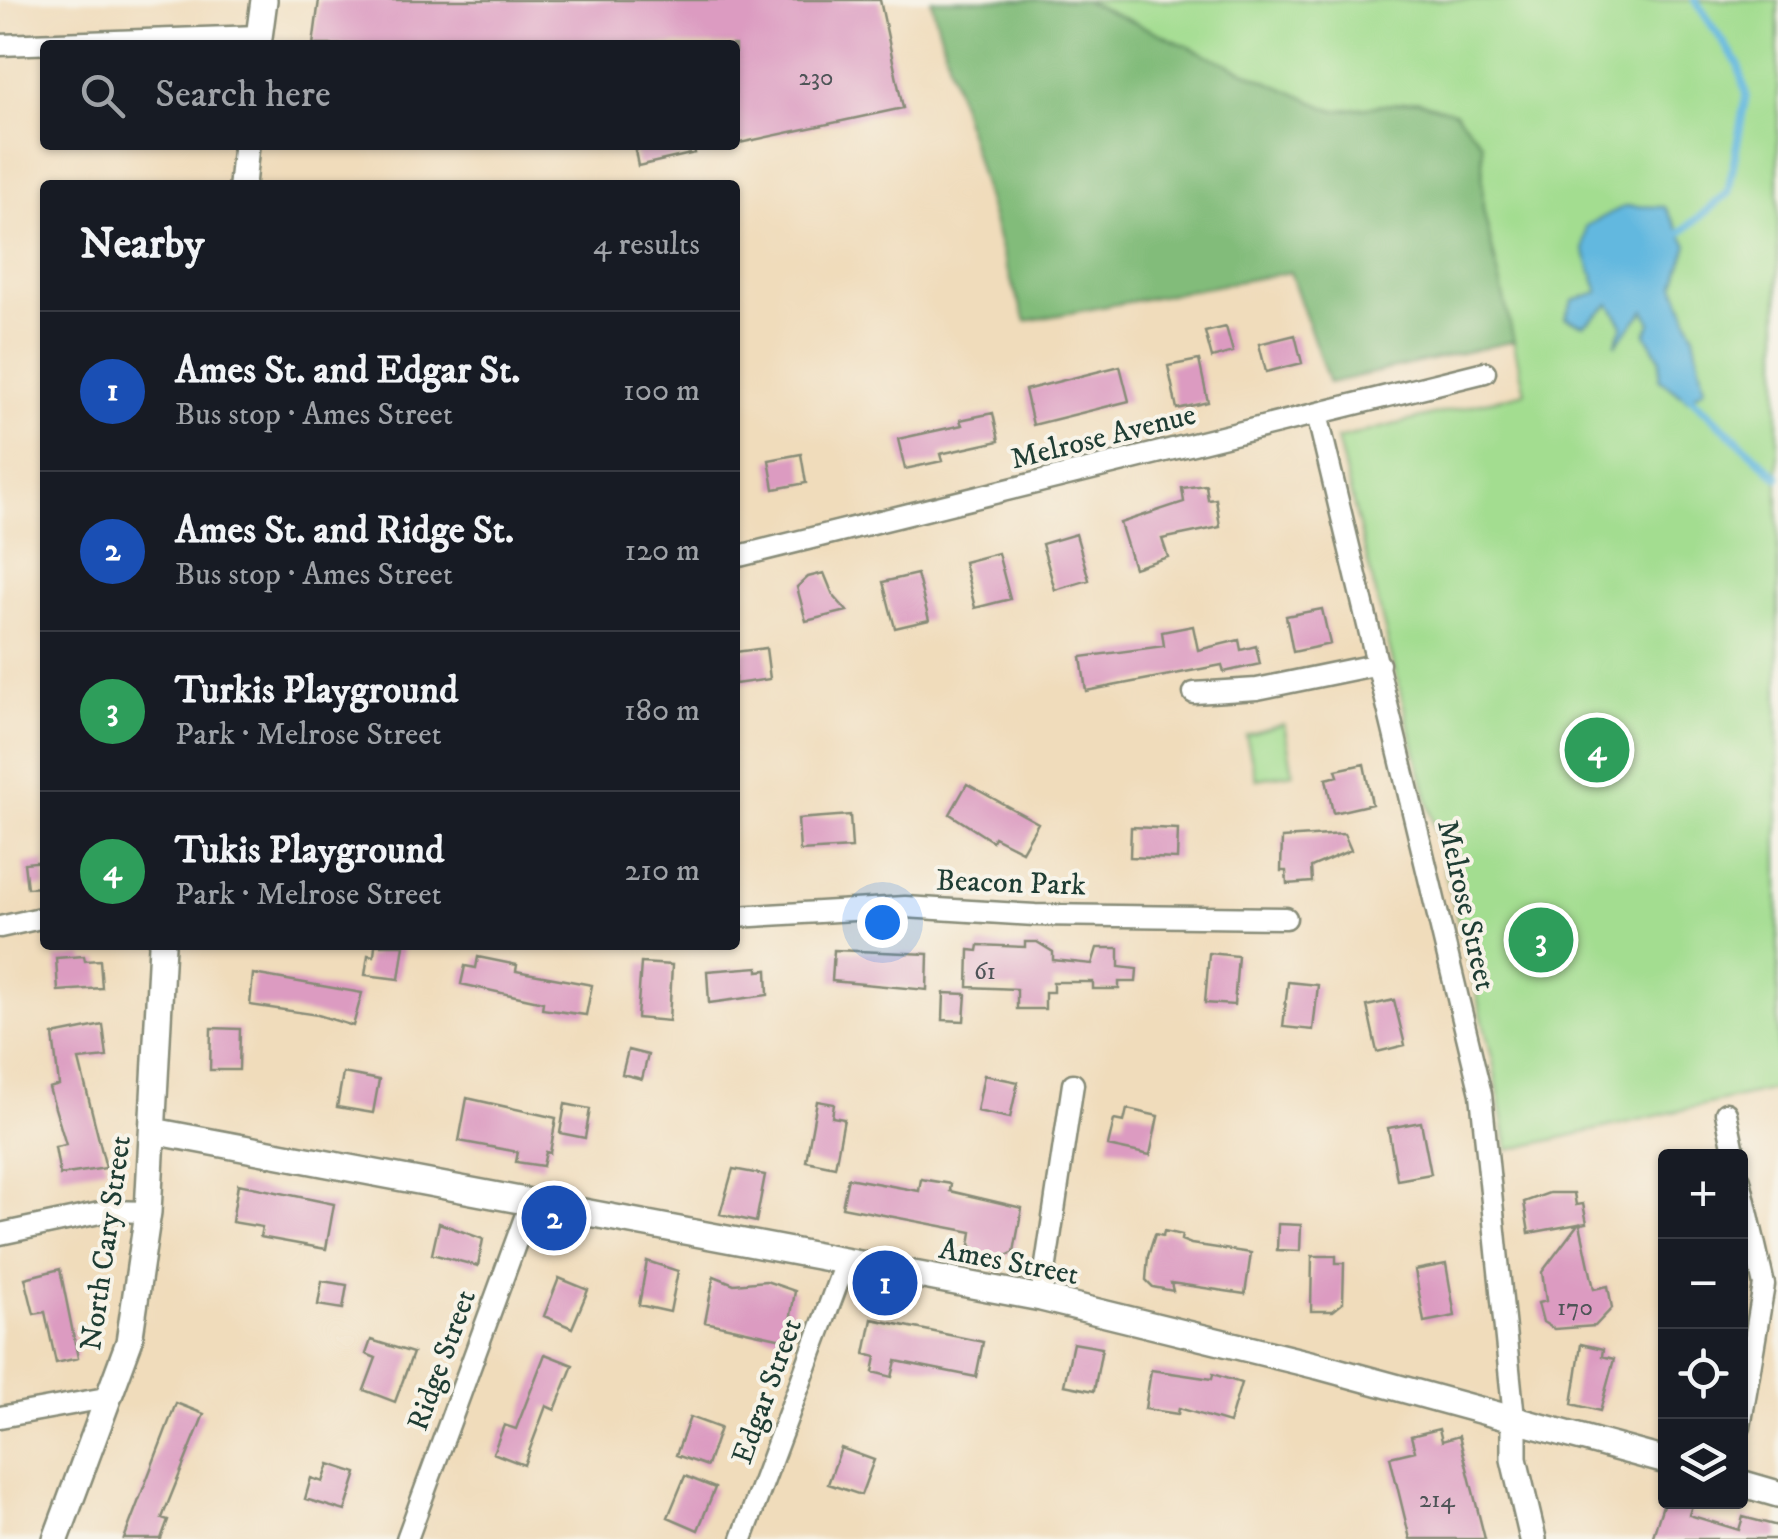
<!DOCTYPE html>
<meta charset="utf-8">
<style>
:root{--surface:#171b24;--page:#20242c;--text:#f1f3f6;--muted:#9ea1a6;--line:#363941;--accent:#2563eb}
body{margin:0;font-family:"IM FELL DW Pica",serif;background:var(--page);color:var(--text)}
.controls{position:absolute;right:30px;bottom:30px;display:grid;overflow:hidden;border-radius:10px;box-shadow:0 2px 8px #0004}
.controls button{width:90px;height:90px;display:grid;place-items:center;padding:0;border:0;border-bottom:2px solid var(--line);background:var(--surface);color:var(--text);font:50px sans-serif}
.you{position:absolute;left:882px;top:922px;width:35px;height:35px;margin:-25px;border:8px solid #fff;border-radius:50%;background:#1a73e8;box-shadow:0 0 0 15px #1a73e833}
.badge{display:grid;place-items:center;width:65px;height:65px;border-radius:50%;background:var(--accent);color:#fff;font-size:32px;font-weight:700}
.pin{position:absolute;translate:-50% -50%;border:5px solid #fff;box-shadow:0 2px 10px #0006}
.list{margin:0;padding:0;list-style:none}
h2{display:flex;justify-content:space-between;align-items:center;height:130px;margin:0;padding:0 40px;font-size:42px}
h2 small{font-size:32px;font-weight:400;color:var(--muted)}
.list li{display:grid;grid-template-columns:65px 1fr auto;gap:30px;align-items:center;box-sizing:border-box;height:160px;padding:0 40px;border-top:2px solid var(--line)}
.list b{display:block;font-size:38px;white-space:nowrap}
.list p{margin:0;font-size:32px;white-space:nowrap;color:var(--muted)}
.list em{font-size:32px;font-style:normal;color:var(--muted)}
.icon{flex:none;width:55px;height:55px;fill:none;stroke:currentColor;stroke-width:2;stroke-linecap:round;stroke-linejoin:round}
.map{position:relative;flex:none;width:1778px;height:1539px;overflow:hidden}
.search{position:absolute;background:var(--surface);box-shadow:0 2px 8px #0004;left:40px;top:40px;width:700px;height:110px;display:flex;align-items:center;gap:25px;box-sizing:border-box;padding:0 35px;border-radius:10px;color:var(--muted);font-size:38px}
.panel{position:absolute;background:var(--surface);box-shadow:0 2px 8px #0004;left:40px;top:180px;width:700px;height:770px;border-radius:10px}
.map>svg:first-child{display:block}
.green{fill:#a3dd90;stroke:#618d62;stroke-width:2.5}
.forest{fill:#82bc7a;stroke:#507c57;stroke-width:2.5}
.water{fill:#62b8df;stroke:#407a8a;stroke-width:2.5}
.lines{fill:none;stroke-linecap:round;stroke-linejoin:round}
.stream{stroke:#62b8df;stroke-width:8}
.building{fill:#dc9bc1}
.minor-casing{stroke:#888c78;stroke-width:25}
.tertiary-casing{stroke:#888c78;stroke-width:30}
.minor{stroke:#fff;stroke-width:20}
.tertiary{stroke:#fff;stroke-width:25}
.labels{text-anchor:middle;stroke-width:8;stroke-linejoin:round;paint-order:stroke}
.number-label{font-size:25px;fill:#4e5457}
.street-label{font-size:30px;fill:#1f3d34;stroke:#f7f3e8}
</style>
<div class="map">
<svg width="1778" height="1539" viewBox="0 0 1778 1539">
<rect width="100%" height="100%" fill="#f7f3e8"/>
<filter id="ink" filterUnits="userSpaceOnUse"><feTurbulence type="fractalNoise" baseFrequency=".01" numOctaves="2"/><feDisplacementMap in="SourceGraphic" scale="20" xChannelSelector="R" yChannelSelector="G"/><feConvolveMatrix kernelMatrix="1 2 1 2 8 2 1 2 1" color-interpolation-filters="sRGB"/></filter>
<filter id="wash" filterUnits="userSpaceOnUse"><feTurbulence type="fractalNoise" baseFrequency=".0048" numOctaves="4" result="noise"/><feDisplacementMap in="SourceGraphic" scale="40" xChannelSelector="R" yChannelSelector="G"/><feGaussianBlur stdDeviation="2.25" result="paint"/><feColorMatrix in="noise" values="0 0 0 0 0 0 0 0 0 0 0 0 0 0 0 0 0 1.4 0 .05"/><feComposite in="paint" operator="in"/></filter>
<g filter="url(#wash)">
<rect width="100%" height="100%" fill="#f0dcbb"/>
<path class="green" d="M1083 0H1778V1088L1508 1150 1493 1061 1337 439 1525 392 1483 209 1482 143 1418 101 1334 111Z
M1284 724 1293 773 1256 779 1246 735Z"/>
<path class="forest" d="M931 0H1083L1334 111 1418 101 1455 112 1482 143 1483 209 1514 341 1329 383 1290 272 1026 321 1006 267Z"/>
<path class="water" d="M1625 206 1665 207 1688 245 1675 285 1694 335 1705 388 1688 400 1659 379 1660 358 1646 334 1651 323 1645 310 1615 345 1623 325 1610 304 1584 325 1565 318 1573 300 1599 292 1584 250 1586 226Z"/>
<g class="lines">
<path class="stream" d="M1678 235 1728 193 1746 95 1738 64 1695 0
M1687 394 1778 477"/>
</g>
<g id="blocks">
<path class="building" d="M319 0H880L903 108 735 144V45H313Z
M634 145H694L695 153 638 166Z
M1226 327 1233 352 1212 358 1205 332Z
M1295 335 1302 363 1266 372 1259 344Z
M1199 360 1208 402 1177 409 1168 366Z
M1120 366 1129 401 1033 425 1025 390Z
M993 413 999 441 940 454 942 461 905 469 898 439 962 425 960 420Z
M801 454 806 483 774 489 769 460Z
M1206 485 1208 500 1216 499 1220 527 1162 539 1168 557 1134 568 1120 523 1184 502 1182 488Z
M1076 534 1089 580 1055 590 1042 544Z
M998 553 1010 599 975 608 964 562Z
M824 573 833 595 847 611 806 621 797 587 808 577Z
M917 574 929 620 895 628 883 582Z
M1322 609 1330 644 1293 652 1286 616Z
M1193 626 1198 650 1239 640 1241 650 1256 646 1260 664 1224 672 1222 665 1086 691 1081 657 1164 646 1162 632Z
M766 648 770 679 735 684V652Z
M1364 764 1372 804 1333 813 1326 779 1338 776 1336 770Z
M967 784 1038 823 1022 851 994 837 992 841 950 814Z
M850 815 852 848 800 851 798 819Z
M1131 827 1178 829 1177 859 1130 857Z
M1344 834 1351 850 1311 867 1312 882 1287 884 1286 871H1281L1282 838Z
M45 861V887L27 888 24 863Z
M1025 942H1037L1053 952V960L1092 964 1097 948H1119V967L1137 969 1136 982H1119V989H1093V982H1053V992H1045V1009H1017V989L968 987 969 950 978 951 979 945 1025 947Z
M375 945H404L399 979 365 975 368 955 374 956Z
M834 950 928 954 927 990 832 981Z
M1209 953 1238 956 1234 1005 1205 1003Z
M84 956 85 961 100 960 102 988 58 991 56 958Z
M478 957 517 965 516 971 592 985 586 1015 542 1009 543 1002 461 984 465 966 476 968Z
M641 963 672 965 669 1021 637 1018Z
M758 967V971L767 970 768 995 709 1003 707 971Z
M253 974 362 993 353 1026 318 1015 250 1005Z
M1288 982 1318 985 1313 1030 1283 1027Z
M944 993 966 994 964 1021 943 1020Z
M1394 1000 1405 1045 1377 1052 1367 1006Z
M103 1025 107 1057 79 1060 106 1168 60 1175 55 1147 66 1145 49 1088 59 1085 53 1035Z
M211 1028 240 1029 239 1070H210Z
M628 1050 648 1055 642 1079 622 1074Z
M343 1073 379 1080 373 1113 337 1107Z
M984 1075 1018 1082 1010 1118 977 1111Z
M467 1098 556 1118 550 1153 546 1152 543 1166 516 1162 518 1152 459 1141Z
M817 1101 834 1104 832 1117 844 1119 835 1167 806 1161Z
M565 1104 590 1109 585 1138 560 1133Z
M1127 1109 1158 1116 1150 1155 1108 1146 1114 1120 1124 1122Z
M1421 1122 1431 1174 1397 1180 1388 1128Z
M733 1169 765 1175 756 1222 720 1214Z
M848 1178 919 1191 921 1179 951 1184 950 1191 1022 1208 1014 1252 1004 1257 978 1253 970 1245 972 1232 842 1207Z
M238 1184 334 1204 326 1249 260 1237 262 1227 232 1222Z
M1549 1193H1574L1576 1205 1583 1204 1587 1223 1580 1224 1594 1289 1608 1286 1612 1308 1595 1326 1554 1329 1543 1322 1538 1303 1546 1301 1542 1272 1578 1224 1529 1233 1524 1202Z
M439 1223 483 1239 478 1266 432 1254Z
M1278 1224 1301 1225 1300 1251 1277 1250Z
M1164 1231 1182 1235 1181 1240 1191 1244 1251 1253 1245 1294 1171 1283 1173 1291 1153 1287 1146 1280 1148 1256 1155 1234 1163 1236Z
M1312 1256H1336V1263H1344L1343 1303 1333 1311H1311Z
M647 1261 678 1271 670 1312 639 1305Z
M1446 1264 1455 1316 1424 1322 1415 1270Z
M60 1269 78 1358 56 1363 45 1312 34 1314 25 1278Z
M714 1276 734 1284 766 1281 795 1291 787 1340 705 1322Z
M559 1278 588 1290 572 1328 544 1316Z
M322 1281 347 1285 343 1309 318 1305Z
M872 1319 983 1342 976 1377 896 1361 892 1377 873 1372 876 1357 865 1354Z
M371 1340 413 1353 395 1402 364 1390 376 1358 366 1354Z
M1073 1343 1102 1348 1094 1391 1064 1385Z
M1581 1344 1603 1349 1602 1356 1614 1359 1600 1411 1572 1404Z
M545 1354 573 1365 555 1410 546 1406 524 1465 493 1453 504 1425 516 1429Z
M1151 1370 1212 1379 1213 1374 1241 1383 1229 1423 1179 1408 1178 1414 1145 1409Z
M176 1403 204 1414 162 1518 168 1520 161 1539H124Z
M690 1417 720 1428 707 1466 676 1455Z
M1439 1429 1442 1441 1459 1436 1485 1539H1410L1390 1457 1415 1451 1411 1436Z
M841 1448 874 1460 861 1495 828 1484Z
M329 1464 357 1473 345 1511 305 1499 311 1478 323 1482Z
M685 1476 715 1488 698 1530 668 1517Z
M1664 1502H1693L1689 1515 1739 1530 1743 1517 1778 1526V1539H1652Z"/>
</g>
</g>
<g filter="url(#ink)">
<use href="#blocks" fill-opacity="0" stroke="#888c78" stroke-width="2.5"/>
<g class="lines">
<defs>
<path id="minor" d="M0 45 259 36
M1317 414 1481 1094 1514 1418
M735 557 1485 372
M1194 693 1257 689 1379 664
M735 917 905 907 1035 915 1286 918
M0 927 45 917
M1726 1113 1735 1156
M1740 1180 1764 1285 1740 1427
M0 1234 109 1211 148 1212
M1041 1298 1073 1084
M0 1417 111 1397
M407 1539 531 1201
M742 1539 845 1263"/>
<path id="tertiary" d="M258 45 264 0
M242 185 246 145
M153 1131 1041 1298 1318 1366 1666 1461
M1514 1418V1459L1533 1539
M1740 1483 1778 1494
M56 1539 129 1342 148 1212 162 945"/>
</defs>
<use href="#minor" class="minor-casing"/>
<use href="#tertiary" class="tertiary-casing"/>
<use href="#minor" class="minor"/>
<use href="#tertiary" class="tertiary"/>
</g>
</g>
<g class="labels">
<g class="number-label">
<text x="816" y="85">230</text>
<text x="985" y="979">61</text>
<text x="1575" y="1315">170</text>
<text x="1437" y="1507">214</text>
</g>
<g class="street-label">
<text transform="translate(1103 436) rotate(-14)" y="10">Melrose Avenue</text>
<text transform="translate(1011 882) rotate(2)" y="10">Beacon Park</text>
<text transform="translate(1467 905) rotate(77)" y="10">Melrose Street</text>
<text transform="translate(105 1243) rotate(-82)" y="10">North Cary Street</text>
<text transform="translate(1009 1261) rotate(11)" y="10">Ames Street</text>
<text transform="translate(441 1360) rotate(-70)" y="10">Ridge Street</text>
<text transform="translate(766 1391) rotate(-70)" y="10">Edgar Street</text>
</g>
</g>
</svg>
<div class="controls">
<button>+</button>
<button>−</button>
<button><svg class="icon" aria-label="locate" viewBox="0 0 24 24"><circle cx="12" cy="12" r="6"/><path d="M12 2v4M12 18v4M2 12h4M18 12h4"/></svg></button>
<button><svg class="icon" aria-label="layers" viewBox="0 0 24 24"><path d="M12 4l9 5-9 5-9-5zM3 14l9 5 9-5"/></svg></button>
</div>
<div class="you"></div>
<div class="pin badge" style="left:885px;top:1283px;background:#1a4fb4">1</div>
<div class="pin badge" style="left:554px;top:1218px;background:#1a4fb4">2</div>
<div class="pin badge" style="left:1541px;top:940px;background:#2e9e5b">3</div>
<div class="pin badge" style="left:1597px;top:750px;background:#2e9e5b">4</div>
<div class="search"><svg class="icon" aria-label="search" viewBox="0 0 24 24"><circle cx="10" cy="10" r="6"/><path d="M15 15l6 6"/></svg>Search here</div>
<section class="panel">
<h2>Nearby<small>4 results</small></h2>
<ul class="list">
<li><span class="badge" style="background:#1a4fb4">1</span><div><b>Ames St. and Edgar St.</b><p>Bus stop · Ames Street</p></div><em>100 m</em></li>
<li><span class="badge" style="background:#1a4fb4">2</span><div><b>Ames St. and Ridge St.</b><p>Bus stop · Ames Street</p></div><em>120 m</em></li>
<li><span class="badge" style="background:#2e9e5b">3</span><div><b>Turkis Playground</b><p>Park · Melrose Street</p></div><em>180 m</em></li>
<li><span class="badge" style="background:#2e9e5b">4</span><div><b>Tukis Playground</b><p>Park · Melrose Street</p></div><em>210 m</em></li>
</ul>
</section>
</div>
